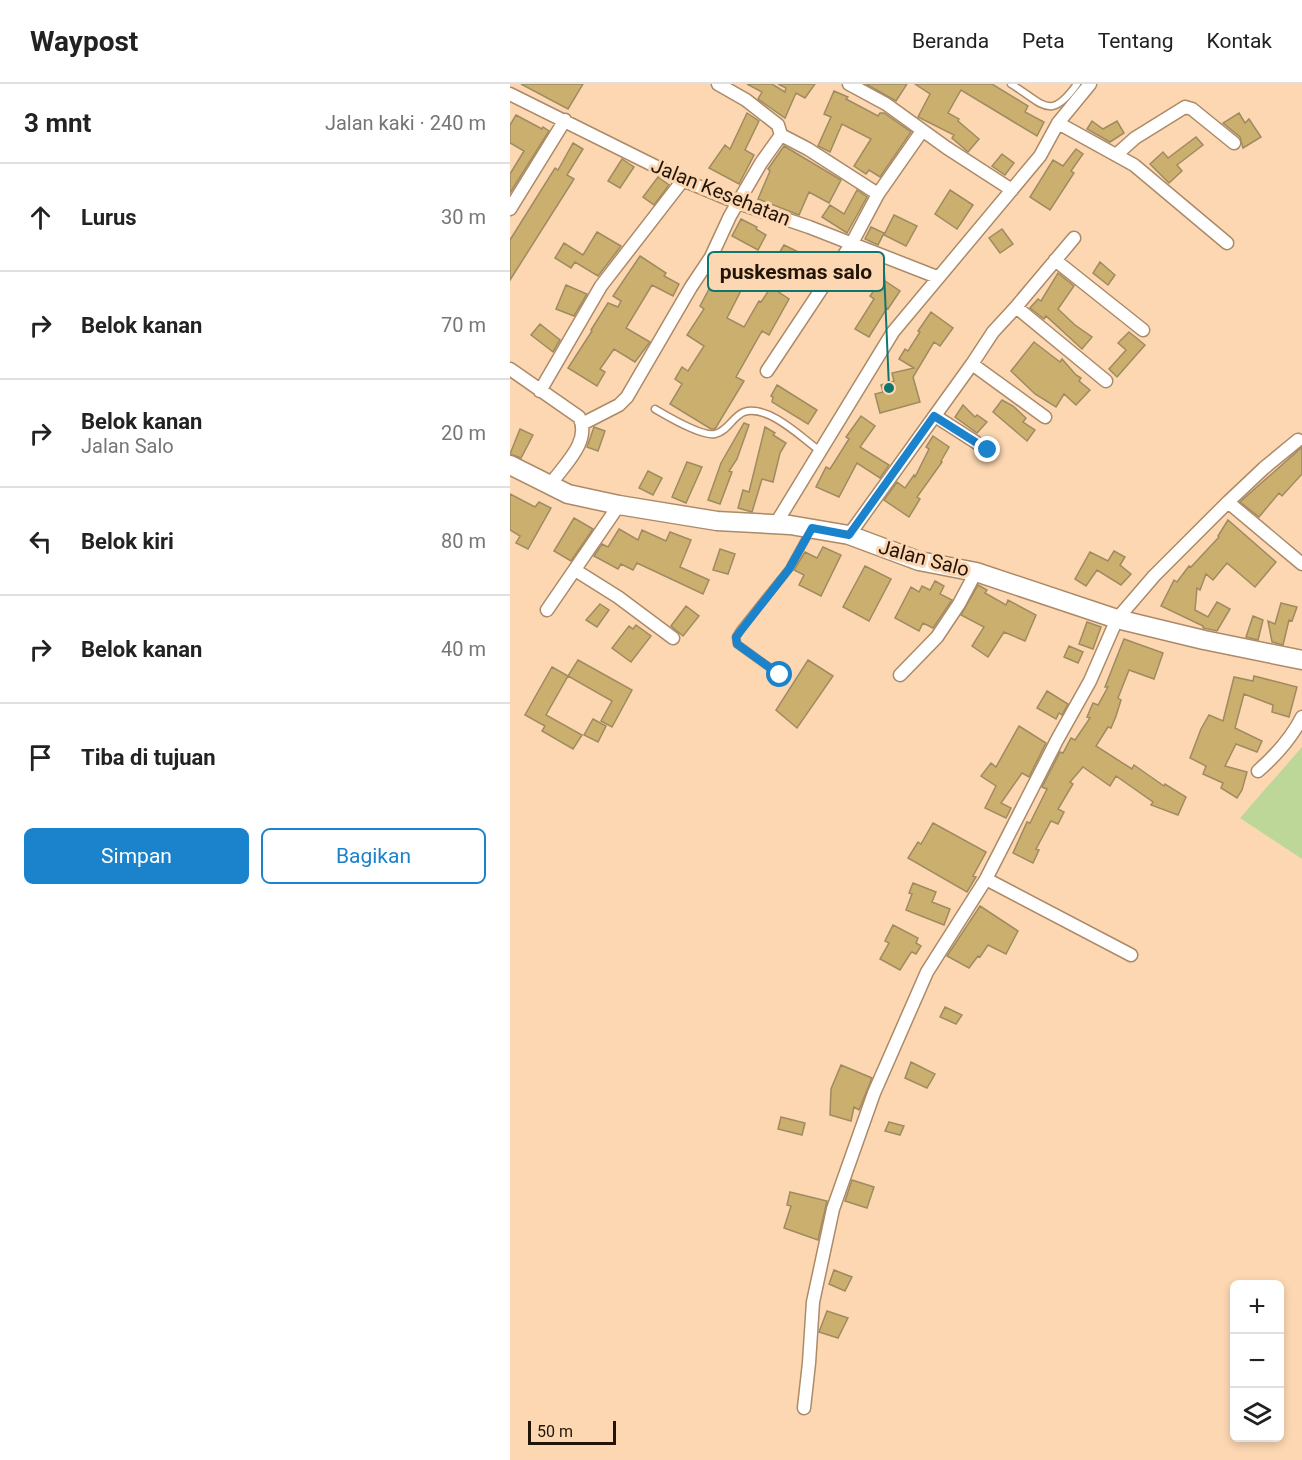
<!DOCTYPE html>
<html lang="id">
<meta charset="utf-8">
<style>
:root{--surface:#fff;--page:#f2f2f2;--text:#222;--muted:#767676;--line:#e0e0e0;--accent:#1b82cc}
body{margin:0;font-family:Roboto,sans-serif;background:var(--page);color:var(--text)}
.controls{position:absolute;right:18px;bottom:18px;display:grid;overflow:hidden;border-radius:9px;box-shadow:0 3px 9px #0003}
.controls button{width:54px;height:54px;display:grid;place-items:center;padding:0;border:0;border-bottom:2px solid var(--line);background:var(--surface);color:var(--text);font:30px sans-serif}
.scale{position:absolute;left:18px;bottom:15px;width:88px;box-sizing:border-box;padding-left:6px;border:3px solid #221508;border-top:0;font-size:16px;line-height:21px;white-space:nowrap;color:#221508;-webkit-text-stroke:4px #fcd7b2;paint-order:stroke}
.stop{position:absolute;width:18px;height:18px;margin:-14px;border:4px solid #1b82cc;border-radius:50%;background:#fff}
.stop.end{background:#1b82cc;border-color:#fff;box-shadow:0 2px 6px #0008}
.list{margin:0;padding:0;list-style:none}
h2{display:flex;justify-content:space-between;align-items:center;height:78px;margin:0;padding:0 24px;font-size:26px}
h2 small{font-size:20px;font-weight:400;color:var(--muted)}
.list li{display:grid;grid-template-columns:39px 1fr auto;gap:18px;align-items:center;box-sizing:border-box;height:108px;padding:0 24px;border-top:2px solid var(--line)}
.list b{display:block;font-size:22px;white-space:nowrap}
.list p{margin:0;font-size:20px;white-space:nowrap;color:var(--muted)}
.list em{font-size:20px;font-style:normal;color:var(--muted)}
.actions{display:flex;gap:12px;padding:18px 24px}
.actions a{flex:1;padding:14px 0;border:2px solid var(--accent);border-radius:9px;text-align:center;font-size:21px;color:var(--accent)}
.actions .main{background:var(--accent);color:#fff}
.icon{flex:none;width:33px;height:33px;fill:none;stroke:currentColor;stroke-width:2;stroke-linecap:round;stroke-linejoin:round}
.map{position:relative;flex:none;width:792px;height:1376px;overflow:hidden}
header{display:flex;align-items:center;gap:36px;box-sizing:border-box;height:84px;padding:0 30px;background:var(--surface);border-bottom:2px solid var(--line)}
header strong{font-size:28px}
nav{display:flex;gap:33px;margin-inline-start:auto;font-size:21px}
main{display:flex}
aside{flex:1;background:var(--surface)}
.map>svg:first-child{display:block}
.green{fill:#bdd799}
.building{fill:#cbaf6e;stroke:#9f8b60;stroke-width:1.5}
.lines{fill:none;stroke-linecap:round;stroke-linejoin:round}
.lane-casing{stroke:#ac8a67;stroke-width:9}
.street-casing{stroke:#ac8a67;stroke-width:15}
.secondary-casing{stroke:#ac8a67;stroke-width:21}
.lane{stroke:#fff;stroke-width:6}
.street{stroke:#fff;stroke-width:12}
.secondary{stroke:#fff;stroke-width:18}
.route{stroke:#1b82cc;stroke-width:8}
.labels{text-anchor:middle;stroke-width:6;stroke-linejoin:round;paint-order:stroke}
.street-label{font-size:20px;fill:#221508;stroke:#fcd7b2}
.leader{fill:none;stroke:#0f766e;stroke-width:2}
.callout-dot{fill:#0f766e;stroke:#fcd7b2;stroke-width:2}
.callout{fill:#fcd7b2;stroke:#0f766e;stroke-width:2}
.callout-label{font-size:21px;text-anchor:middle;font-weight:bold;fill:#221508}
</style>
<header>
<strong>Waypost</strong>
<nav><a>Beranda</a><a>Peta</a><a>Tentang</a><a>Kontak</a></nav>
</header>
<main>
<aside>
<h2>3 mnt<small>Jalan kaki · 240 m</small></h2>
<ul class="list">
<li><svg class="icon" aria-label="ahead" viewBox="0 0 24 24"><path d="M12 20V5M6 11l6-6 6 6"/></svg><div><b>Lurus</b></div><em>30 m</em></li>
<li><svg class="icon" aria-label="right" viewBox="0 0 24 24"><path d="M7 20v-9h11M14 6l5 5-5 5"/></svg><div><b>Belok kanan</b></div><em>70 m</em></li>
<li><svg class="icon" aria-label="right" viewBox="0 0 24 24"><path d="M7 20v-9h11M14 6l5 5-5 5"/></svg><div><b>Belok kanan</b><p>Jalan Salo</p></div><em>20 m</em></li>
<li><svg class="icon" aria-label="left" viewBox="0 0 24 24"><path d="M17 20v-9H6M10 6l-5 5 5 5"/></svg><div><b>Belok kiri</b></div><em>80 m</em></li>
<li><svg class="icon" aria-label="right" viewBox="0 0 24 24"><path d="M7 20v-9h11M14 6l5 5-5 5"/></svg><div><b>Belok kanan</b></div><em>40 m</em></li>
<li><svg class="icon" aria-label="arrive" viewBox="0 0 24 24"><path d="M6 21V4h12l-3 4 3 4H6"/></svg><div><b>Tiba di tujuan</b></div></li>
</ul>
<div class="actions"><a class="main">Simpan</a><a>Bagikan</a></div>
</aside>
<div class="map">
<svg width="792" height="1376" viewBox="0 0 792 1376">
<rect width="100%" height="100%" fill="#fcd7b2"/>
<path class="green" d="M792 663V775L730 734Z"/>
<path class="building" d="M11 0H73L58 25Z
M237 0H262L275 8 276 4 268 0H305L295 14 286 9 275 34 248 15 252 8Z
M356 0H397L386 17Z
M405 0H482L518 22 515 28 534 38 527 52 451 6 438 29 449 35 448 37 469 55 458 68 442 54 444 51 408 33 420 10Z
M324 7 338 13 336 15 368 32 370 29H374L401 48 370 93 359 86 356 90 344 82 361 55 332 40 320 68 308 62 321 33 314 30Z
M237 29 249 37 235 66 244 71 229 100 199 84 215 61 220 65Z
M729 29 735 39 739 35 751 53 733 64 730 53 713 39Z
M6 31 32 45 33 43 39 47 0 109V90L14 67 0 59V41Z
M582 37 593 45 607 37 614 49 600 58 577 45Z
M686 53 693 61 667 81 672 87 659 99 640 80 653 68 658 74Z
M63 59 73 65 57 91 64 95 0 196V156L45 84 48 86Z
M274 62 331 96 319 119 299 108 289 131 248 115 260 87 258 85Z
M566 65 573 70 561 87 564 89 540 126 520 113 543 76 553 82Z
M492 70 504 79 495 91 482 82Z
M112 75 124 83 110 104 98 97Z
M148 93 159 101 144 121 133 113Z
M347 106 357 113 337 149 312 133 320 121 334 130Z
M440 106 463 121 447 145 425 130Z
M384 131 407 142 396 162 374 151Z
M231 135 247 143 246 145 256 151 248 166 222 152Z
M361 143 374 149 368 161 355 155Z
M492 145 503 160 490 169 479 154Z
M87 148 111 162 88 192 65 178 61 184 45 174 54 159 73 171Z
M274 161 313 180 303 200 263 179Z
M130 172 156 189 154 192 169 200 163 212 142 201 116 244 140 258 125 278 104 265 90 285 95 288 87 302 58 284 82 247 81 246 98 219 108 223 111 217 103 212Z
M219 173 242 185 217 234 234 243 249 217 251 218 261 203 279 215 259 251 252 247 226 293 234 297 205 345H201L160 320 172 300 165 295 172 283 178 287 194 262 177 251 194 225 190 222 206 192 209 194Z
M590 178 605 191 598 201 583 189Z
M548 189 564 202 548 225 565 241 582 253 572 265 536 232 534 235 520 224 528 215 531 217Z
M372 195 390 207 378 225 377 224 359 253 345 245 364 215 360 212Z
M56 201 77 210 64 232 46 225Z
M421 228 443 244 430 262 424 258 403 293 410 318 370 329 365 310 373 308 371 301 384 297 382 289 404 284 389 275 395 265 398 267 410 248 408 247Z
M30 240 50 256 43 268 21 251Z
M619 248 635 261 607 293 599 285 616 266 608 259Z
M524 258 550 278 552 275 566 291 571 294 569 297 580 306 566 321 554 310 546 323 525 310 501 287Z
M267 301 307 326 298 340 262 318 263 313 261 312Z
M492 316 503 322 516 334 513 338 525 346 517 357 483 328Z
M453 321 465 333 467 331 477 338 467 349 445 333Z
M351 332 365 342 350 363 379 381 370 394 347 379 329 413 306 403 316 383 320 385 339 355 336 353Z
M234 339 239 341 227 375 219 387 222 388 210 420 198 416 211 379Z
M84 343 95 347 88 367 77 363Z
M255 343 265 349 263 351 276 359 270 369 263 398 252 395 242 428 228 424 233 406 239 408Z
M10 345 23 351 11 374 0 370Z
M423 352 439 363 431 377 432 378 407 413 410 415 399 433 374 416 387 398 395 404 404 391 405 393 419 365 416 363Z
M792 363V390L772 412 769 409 749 433 730 418Z
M177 378 192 383 176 419 162 413Z
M138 387 152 394 143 411 129 404Z
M0 410 25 423 29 418 41 424 18 465 6 459 10 452 0 446Z
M64 434 83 445 61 477 44 467Z
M718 436 766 478 745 503 717 479 703 496 696 490 690 506 687 504 685 526 698 533 707 518 720 525 707 547 693 544V542L651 522 664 496 667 498 679 482 681 483 709 453 708 452Z
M109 445 128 456 132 446 156 457 160 448 181 456 170 483 199 496 193 510 127 479 123 486 111 480 108 485 84 472 92 460 98 463Z
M313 463 331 471 311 512 289 501 294 491 284 486 295 468 307 474Z
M210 465 225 470 218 490 203 486Z
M604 467 615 473 610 481 621 490 611 501 587 486 576 502 565 495 580 468 598 477Z
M355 482 381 495 359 537 333 523Z
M425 497 434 502 430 510 442 516 423 544 413 539 409 547 385 534 401 503 409 508 412 502 420 506Z
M468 501 477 506 475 509 496 521 498 516 526 531 515 557 494 548 478 573 462 562 474 543 451 531Z
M771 519 787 523 782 537 779 536 773 561 762 558 758 537 765 540Z
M90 520 99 526 87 543 76 536Z
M176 522 189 532 173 552 161 542Z
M743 532 753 536 748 556 736 553Z
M577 538 591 543 583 565 569 560Z
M126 541 141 552 121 578 102 564 119 542 123 545Z
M614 555 653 569 644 595 619 586 608 614 611 616 606 632 601 644 598 643 586 662 622 685 624 681 654 702 655 700 676 713 668 731 641 721 643 718 606 692 600 702 573 683 560 698 563 700 548 725 554 728 548 740 541 737 526 765 529 766 523 779 503 769 517 738 520 739 537 705 532 703 550 668 553 669 561 654 565 656 580 634 577 633 583 619 588 621 598 603H595Z
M559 562 573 568 568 579 554 573Z
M68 576 122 606 102 643 91 637 102 617 58 592Z
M298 576 323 592 287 644 266 626Z
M42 583 58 592 36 631 72 651 63 665 32 647 35 642 15 631Z
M744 592 787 603 779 633 762 628 763 621 734 610 725 644 752 657 747 668 726 660 715 682 737 688 732 706 727 714 711 704 713 699 693 690 696 682 680 674 691 645 699 631 713 637 724 593 743 597Z
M537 607 558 620 552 631 549 629 546 635 527 624Z
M83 635 96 642 88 658 74 651Z
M509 642 536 659 519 693 512 689 491 719 501 724 496 734 475 724 486 702 471 692 481 679 486 683Z
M423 739 476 768 463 792 466 793 457 808 398 774 408 758 411 760Z
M403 799 426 808 422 818 440 825 434 841 396 826 402 810 399 809Z
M470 822 508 847 496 870 478 861 470 873 468 872 459 884 437 872Z
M383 841 408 854 406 859 411 862 406 870 402 868 400 870 390 886 370 875 379 859 375 857Z
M435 923 452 931 446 940 430 933Z
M401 978 425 990 417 1004 395 994Z
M331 981 362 994 349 1026 344 1023 341 1037 320 1031 321 1005Z
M271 1033 295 1039 292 1051 268 1045Z
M379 1038 394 1042 390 1051 375 1047Z
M342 1096 364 1103 357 1124 335 1117Z
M280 1108 317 1117 308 1156 274 1144 281 1122 277 1121Z
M324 1186 342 1193 335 1207 319 1200Z
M317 1227 338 1234 328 1254 309 1248Z"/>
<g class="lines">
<defs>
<path id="lane" d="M501 0C534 20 540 38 567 0
M145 325C157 332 192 353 205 350 218 347 223 332 234 328 258 320 292 354 310 367
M270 591 227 560 226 553 231 545 279 485 300 447"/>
<path id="street" d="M339 0 376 20 437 64 502 106
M0 10 173 96 228 119 299 143 427 193
M548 39 624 81 717 159
M271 51 298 65 368 110
M606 71 625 54 675 23 682 25 724 59
M0 125 55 36
M545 176 633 246
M506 223 596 297
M462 280 535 333
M0 285 69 333C82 357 53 382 40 401
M257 287 342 159 368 110 412 47
M30 307 91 202 173 96
M425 332 478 366
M72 340 109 321 117 313 181 203 201 173 220 132 251 79 271 51 268 41 236 16 208 0
M718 418 792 480
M265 441 383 248 530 72 548 39 580 0
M339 451 462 280 483 248 506 223 564 154
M65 486 108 513 163 554
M37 526 109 421
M390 591 427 553 449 520 466 488
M748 687C765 672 782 653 792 633
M476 795 621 871
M294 1324 299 1279 303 1218 323 1125 364 1009 417 888 476 795 547 656 580 597 607 535 644 492 718 418 754 384 788 356"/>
<path id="secondary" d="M0 381 58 410 109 421 207 437 280 441 339 451 409 477 466 488 607 535 694 556 792 576"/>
</defs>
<use href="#lane" class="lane-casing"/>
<use href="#street" class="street-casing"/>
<use href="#secondary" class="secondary-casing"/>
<use href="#lane" class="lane"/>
<use href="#street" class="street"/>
<use href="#secondary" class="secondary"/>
</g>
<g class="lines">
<path class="route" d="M270 591 227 560 226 553 279 485 302 444 339 451 424 332 478 366"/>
</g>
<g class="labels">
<g class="street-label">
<text transform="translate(211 108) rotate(22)" y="7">Jalan Kesehatan</text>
<text transform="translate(414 474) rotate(15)" y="7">Jalan Salo</text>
</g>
</g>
<path class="leader" d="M379 304L374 187"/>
<circle class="callout-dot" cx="379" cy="304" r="6"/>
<rect class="callout" x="198" y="168" width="176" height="39" rx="6"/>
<g class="callout-label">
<text x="286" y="195">puskesmas salo</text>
</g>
</svg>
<div class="controls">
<button>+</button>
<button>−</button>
<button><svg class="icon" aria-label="layers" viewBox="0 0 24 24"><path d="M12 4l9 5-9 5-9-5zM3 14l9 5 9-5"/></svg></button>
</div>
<div class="scale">50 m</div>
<div class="stop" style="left:270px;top:591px"></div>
<div class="stop end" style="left:478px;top:366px"></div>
</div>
</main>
